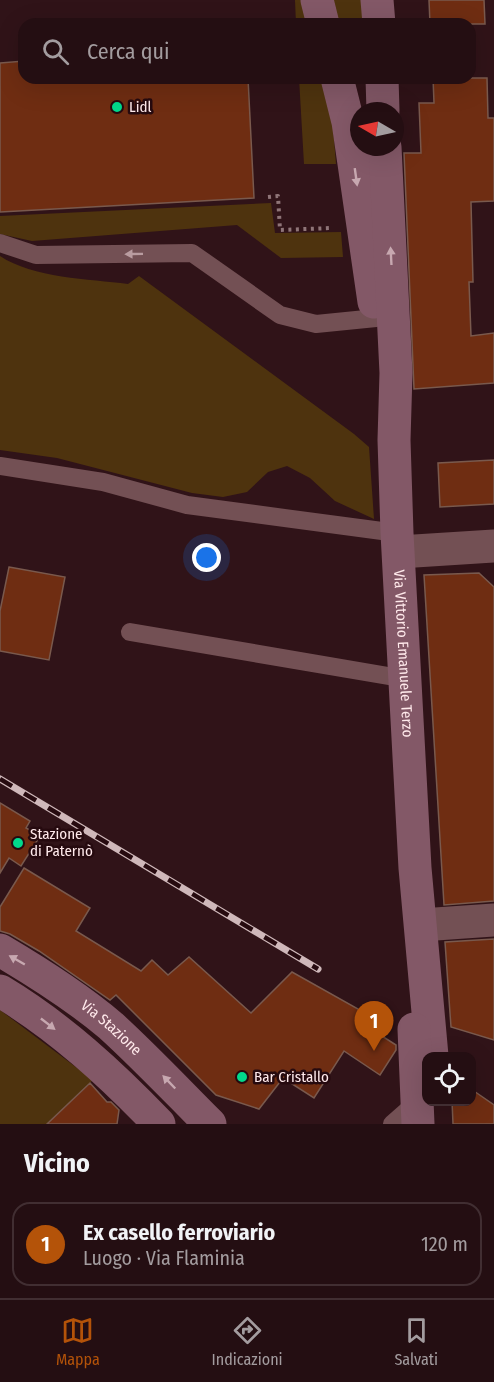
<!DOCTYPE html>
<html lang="it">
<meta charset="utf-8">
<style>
:root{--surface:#240e12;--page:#301c20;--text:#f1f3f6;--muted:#a39c9f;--line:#412e32;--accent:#b45309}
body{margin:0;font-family:"Fira Sans Condensed",sans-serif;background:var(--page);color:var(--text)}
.controls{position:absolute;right:18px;bottom:18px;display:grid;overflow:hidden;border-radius:12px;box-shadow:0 6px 24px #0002}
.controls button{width:54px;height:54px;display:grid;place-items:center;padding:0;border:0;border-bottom:2px solid var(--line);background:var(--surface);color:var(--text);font:30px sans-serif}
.compass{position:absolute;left:350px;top:102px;width:54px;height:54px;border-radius:50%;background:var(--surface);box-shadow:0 6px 24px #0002;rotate:279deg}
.you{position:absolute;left:207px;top:558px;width:21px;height:21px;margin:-15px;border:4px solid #fff;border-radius:50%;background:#1a73e8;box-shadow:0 0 0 9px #1a73e833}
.badge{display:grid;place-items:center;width:39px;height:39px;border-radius:50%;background:var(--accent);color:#fff;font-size:20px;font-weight:700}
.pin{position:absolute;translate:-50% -50px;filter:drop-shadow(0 2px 3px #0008)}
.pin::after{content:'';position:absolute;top:32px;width:21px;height:18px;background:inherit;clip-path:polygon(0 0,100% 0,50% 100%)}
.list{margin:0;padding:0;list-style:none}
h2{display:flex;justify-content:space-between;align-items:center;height:78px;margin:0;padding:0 24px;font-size:26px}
h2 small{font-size:20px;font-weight:400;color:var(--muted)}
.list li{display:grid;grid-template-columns:39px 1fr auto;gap:18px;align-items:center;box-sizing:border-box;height:84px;margin:0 12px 12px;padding:0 12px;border:2px solid var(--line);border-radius:18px}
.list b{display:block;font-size:22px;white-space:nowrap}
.list p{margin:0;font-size:20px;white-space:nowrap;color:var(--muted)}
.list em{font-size:20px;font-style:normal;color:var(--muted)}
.icon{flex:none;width:33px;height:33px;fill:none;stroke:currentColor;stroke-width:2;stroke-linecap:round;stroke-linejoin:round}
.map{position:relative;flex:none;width:494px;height:1124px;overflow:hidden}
.search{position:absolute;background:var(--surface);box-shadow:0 6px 24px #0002;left:18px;right:18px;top:18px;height:66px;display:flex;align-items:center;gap:15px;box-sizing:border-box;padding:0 21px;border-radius:18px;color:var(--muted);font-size:22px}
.sheet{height:174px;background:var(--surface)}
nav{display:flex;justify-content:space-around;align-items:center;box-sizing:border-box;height:84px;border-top:2px solid var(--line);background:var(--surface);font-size:16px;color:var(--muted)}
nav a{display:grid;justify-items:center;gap:3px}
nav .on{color:var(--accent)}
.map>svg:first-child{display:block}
.green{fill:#4e330e}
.building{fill:#6f2d12;stroke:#79594d;stroke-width:1.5}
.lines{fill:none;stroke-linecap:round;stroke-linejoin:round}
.path{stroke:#8f7578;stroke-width:4;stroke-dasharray:3 4.5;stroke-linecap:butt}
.lane{stroke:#735054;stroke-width:18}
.street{stroke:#735054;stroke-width:33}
.secondary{stroke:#835867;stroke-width:33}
.rail-casing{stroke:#cfb8ba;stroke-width:7}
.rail{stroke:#260a0f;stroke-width:4.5;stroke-dasharray:14;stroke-linecap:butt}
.oneway{fill:#c7a8b0}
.oneway2{fill:#b99ca0}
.poi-dot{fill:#01d98b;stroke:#260a0f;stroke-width:2}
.labels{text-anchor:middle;stroke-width:5;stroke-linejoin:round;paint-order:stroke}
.poi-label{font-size:15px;fill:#ffe9eb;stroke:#260a0f;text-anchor:start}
.street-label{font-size:15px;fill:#ffe9eb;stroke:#260a0f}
</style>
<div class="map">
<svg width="494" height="1124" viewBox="0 0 494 1124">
<rect width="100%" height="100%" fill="#301318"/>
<path class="green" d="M295 0H302L308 24H296Z
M327 0H363L364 24H333Z
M299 78H321L333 127 336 164H304Z
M271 203 275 233 341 232 343 257 281 258 237 225 32 241 0 234V216Z
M0 256C33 278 89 279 128 284L139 276 354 434 369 447 374 519 335 501 310 478 287 466 268 472 247 492 223 497 192 493 57 458 0 450Z
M0 1010 93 1080 47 1124H0Z"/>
<path class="building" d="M429 0H484L485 24H430Z
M24 61V78H248L254 198 0 212V63Z
M433 78H487L488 118H494V201L471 202 473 282H469L471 336 494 333V383L414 389 404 153H421L419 103H434Z
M494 460V504L440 507 438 463Z
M9 567 65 577 49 660 0 651V611Z
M479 573 494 587V901L444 905 424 575Z
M0 803 30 821 26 828 40 836 21 866 9 858 0 873Z
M24 868 90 908 76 931 141 971 152 960 168 975 189 957 251 1013 292 972 367 1014 363 1024 396 1045V1050L380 1075 344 1051 314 1098 283 1078 259 1109 216 1095 116 995 110 1000 39 951 10 934 0 931V907Z
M494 939V1040L451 1027 445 942Z
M90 1083 107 1102H111L119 1110 117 1124H47Z
M471 1089 494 1105V1124H453L452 1101H471Z"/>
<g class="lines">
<path class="path" d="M268 197 278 196 280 230 332 228"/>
<path class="lane" d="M0 243 36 255 192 253 280 315 316 324 376 318
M0 466 103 482 187 505 397 533
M130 632 406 679
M392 1124 417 1102"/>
<path class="street" d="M399 552 494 546
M421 925 494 920"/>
<g class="secondary">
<path d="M317 0 323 24"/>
<path d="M377 0 379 24"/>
<path d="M337 78 348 122 374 302"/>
<path d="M382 78 383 111"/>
<path id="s1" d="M385 147 396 373 394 440 397 533 415 868 432 1056"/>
<path id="s2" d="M0 950C39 973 77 997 111 1026 145 1057 177 1091 210 1124"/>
<path d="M0 991C60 1027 111 1074 159 1124"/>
<path d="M414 1029 418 1124"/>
</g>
<defs>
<path id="rail" d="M0 779 318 969"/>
</defs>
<use href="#rail" class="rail-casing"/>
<use href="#rail" class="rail"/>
</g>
<defs><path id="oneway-solid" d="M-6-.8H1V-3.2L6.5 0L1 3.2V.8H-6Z" transform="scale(1.5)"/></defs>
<g class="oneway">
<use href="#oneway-solid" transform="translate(356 177) rotate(82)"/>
<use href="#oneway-solid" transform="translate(391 256) rotate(-93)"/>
<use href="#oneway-solid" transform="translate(17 960) rotate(-150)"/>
<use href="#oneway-solid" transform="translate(48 1024) rotate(38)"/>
<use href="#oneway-solid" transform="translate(169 1082) rotate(-134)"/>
</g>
<use class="oneway2" href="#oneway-solid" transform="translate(134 254) rotate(179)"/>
<g class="poi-dot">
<circle cx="117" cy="107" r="6"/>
<circle cx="18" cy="843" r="6"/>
<circle cx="242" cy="1077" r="6"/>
</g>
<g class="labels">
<g class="poi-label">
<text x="129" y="112">Lidl</text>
<text x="30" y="839">Stazione<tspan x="30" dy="17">di Paternò</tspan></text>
<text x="254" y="1082">Bar Cristallo</text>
</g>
<g class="street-label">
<text dy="5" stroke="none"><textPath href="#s1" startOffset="507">Via Vittorio Emanuele Terzo</textPath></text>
<text dy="5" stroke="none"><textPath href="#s2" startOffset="136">Via Stazione</textPath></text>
</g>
</g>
</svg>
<div class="controls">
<button><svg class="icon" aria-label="locate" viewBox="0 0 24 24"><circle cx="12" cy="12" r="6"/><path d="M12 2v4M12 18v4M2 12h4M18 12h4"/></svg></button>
</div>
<svg class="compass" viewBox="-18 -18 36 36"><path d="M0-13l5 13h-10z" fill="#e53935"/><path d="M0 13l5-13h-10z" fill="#a39c9f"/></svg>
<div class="you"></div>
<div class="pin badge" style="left:374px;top:1051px">1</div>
<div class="search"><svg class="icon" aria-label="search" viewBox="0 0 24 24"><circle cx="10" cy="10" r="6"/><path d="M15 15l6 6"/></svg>Cerca qui</div>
</div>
<section class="sheet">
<h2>Vicino<small></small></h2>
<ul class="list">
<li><span class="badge">1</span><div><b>Ex casello ferroviario</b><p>Luogo · Via Flaminia</p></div><em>120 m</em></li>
</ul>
</section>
<nav>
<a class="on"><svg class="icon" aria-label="map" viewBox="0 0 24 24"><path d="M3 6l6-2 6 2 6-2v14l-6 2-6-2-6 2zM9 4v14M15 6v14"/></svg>Mappa</a>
<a><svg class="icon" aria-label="directions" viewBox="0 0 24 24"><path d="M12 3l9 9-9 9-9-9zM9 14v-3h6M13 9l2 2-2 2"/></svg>Indicazioni</a>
<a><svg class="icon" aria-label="saved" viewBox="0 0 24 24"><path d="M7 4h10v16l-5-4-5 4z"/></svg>Salvati</a>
</nav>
